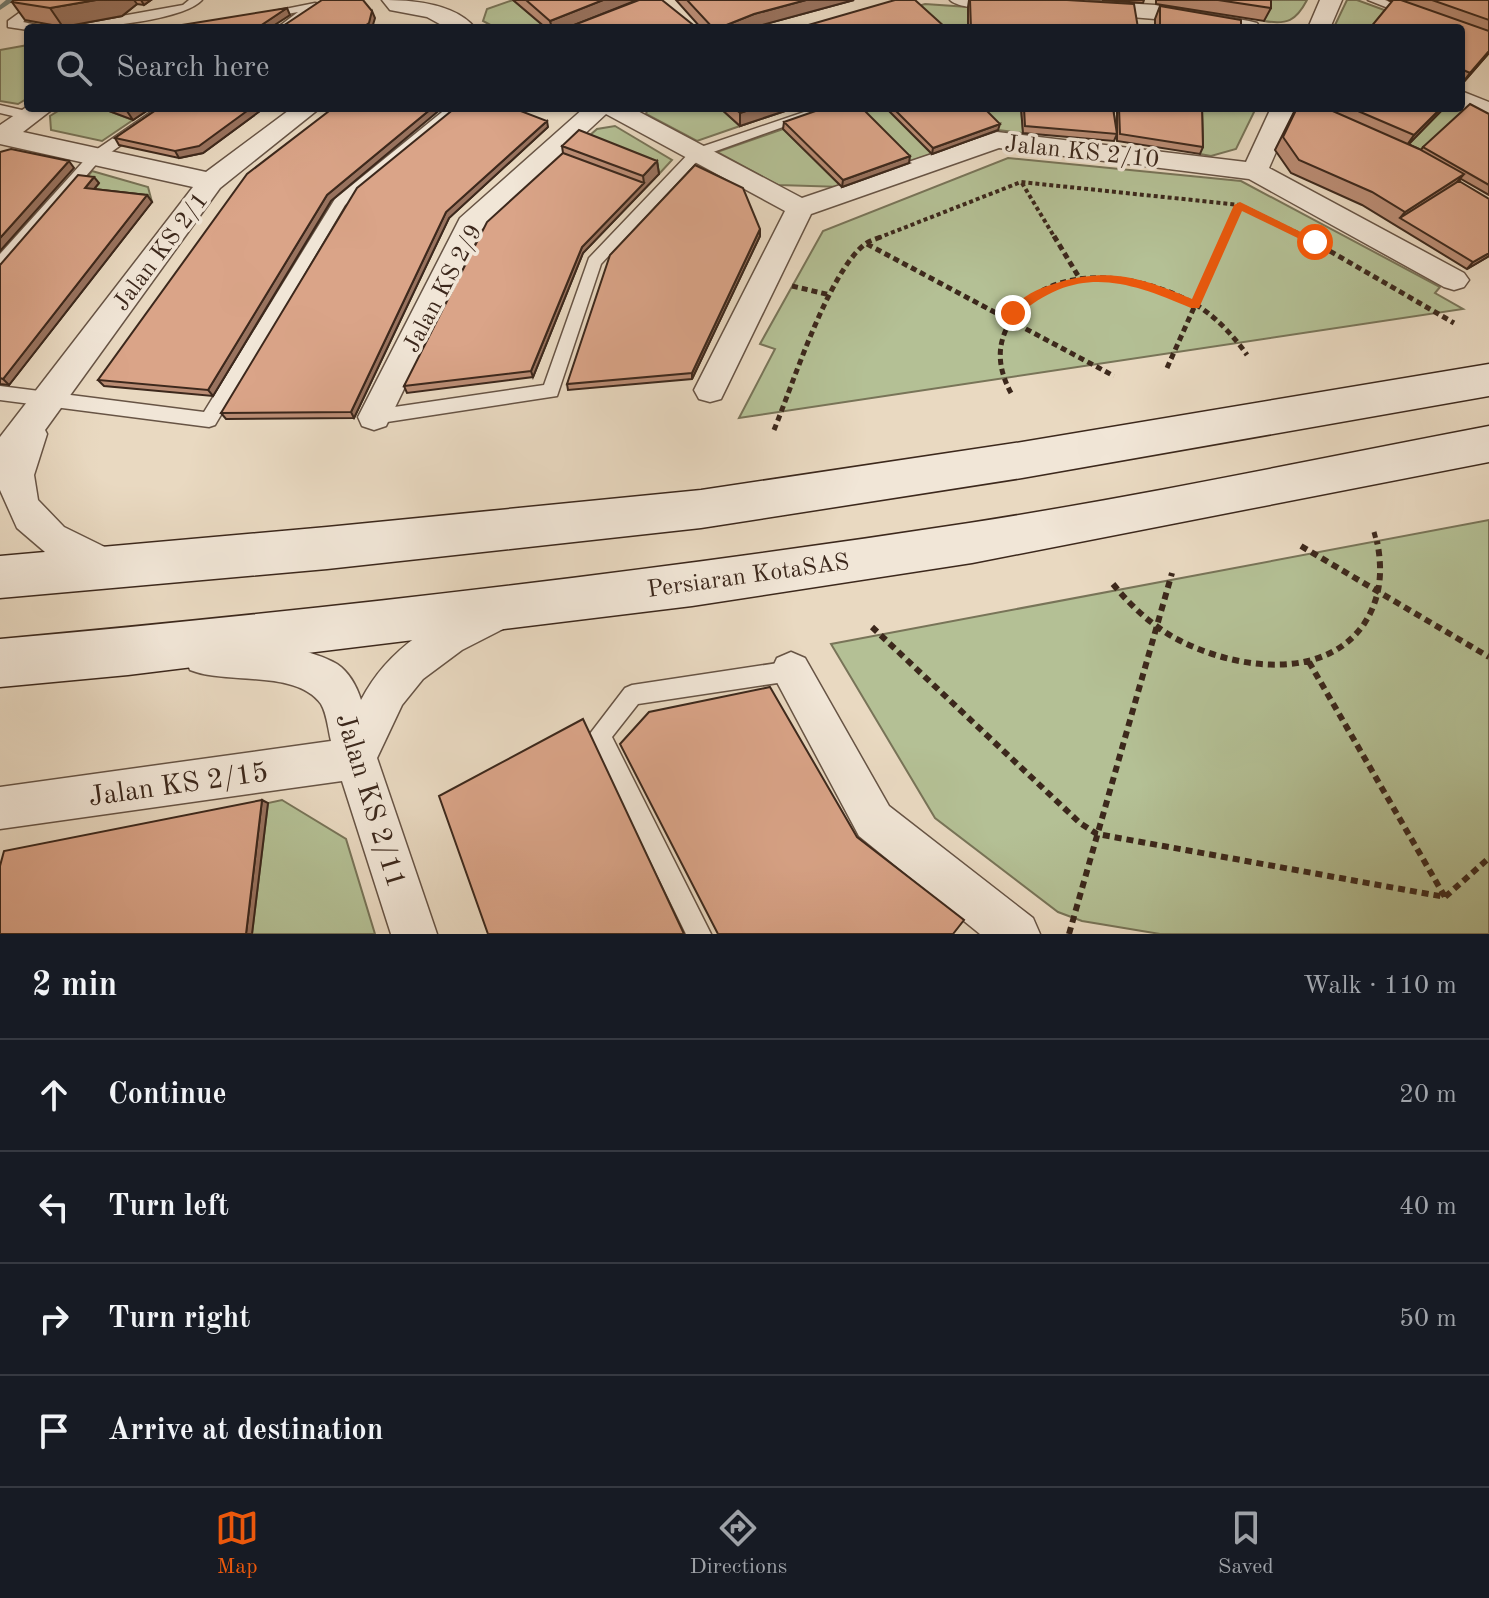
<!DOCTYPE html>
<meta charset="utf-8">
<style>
:root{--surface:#171b24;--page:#242831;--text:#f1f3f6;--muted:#9ea1a6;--line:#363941;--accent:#ea580c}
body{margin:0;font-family:"Old Standard TT",serif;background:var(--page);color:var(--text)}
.stop{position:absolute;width:24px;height:24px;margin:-18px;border:6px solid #ea580c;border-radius:50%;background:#fff}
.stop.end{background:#ea580c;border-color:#fff;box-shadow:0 2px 8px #0008}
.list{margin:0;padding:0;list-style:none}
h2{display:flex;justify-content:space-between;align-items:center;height:104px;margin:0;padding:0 32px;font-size:34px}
h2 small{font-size:26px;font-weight:400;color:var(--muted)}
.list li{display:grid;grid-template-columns:52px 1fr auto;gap:24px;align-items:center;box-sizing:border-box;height:112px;padding:0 32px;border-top:2px solid var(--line)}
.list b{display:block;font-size:30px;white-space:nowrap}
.list em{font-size:26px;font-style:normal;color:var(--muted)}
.icon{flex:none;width:44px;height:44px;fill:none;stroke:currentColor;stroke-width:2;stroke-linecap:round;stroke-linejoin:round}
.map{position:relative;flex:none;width:1489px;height:934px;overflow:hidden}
.search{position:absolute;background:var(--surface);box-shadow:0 2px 6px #0004;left:24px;right:24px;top:24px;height:88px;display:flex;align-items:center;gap:20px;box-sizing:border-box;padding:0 28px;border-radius:8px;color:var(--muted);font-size:30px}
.sheet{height:552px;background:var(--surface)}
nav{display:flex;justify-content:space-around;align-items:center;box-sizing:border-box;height:112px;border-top:2px solid var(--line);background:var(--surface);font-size:22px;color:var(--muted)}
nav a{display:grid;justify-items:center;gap:4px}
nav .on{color:var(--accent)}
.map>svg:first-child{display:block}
.green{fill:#b4c095;stroke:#787458;stroke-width:2}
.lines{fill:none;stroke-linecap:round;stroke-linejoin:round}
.stream{fill:#738077;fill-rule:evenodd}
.service-casing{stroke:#675445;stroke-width:3}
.minor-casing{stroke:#675445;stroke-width:3}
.secondary-casing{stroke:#3c281c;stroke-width:3}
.path-far2{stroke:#3c281c;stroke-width:4;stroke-dasharray:4 3;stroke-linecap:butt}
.path-far1{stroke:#3c281c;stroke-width:5;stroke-dasharray:6 4;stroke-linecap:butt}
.path{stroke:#3c281c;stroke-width:6;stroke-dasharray:7 5;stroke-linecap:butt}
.service{fill:#f1e6d7;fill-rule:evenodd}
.minor{fill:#f1e6d7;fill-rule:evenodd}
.secondary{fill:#f1e6d7;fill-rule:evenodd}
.wall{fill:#bb8d75;stroke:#3c281c;stroke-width:2}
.shaded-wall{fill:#99735f;stroke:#3c281c;stroke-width:2}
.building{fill:#daa488;stroke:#3c281c;stroke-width:2}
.route{fill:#ea580c}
.labels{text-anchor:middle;stroke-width:7;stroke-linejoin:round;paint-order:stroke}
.street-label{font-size:24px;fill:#3c281c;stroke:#f1e6d7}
.near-street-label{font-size:28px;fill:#3c281c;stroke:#f1e6d7}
</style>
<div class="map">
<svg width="1489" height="934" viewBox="0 0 1489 934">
<rect width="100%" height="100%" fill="#e9d9c1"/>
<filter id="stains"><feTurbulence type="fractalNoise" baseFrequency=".0025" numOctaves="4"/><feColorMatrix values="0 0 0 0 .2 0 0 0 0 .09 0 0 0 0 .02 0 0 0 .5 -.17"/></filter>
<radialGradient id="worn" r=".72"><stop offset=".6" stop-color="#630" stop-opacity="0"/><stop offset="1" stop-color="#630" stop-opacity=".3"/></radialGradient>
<path class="green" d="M513 0 546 28H496L483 21 487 9Z
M1265 0H1307C1296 21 1287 25 1264 21Z
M1347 0H1357L1387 11 1373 28H1338L1335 25Z
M925 4 968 7V28H929L908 9Z
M28 45V98L18 104 0 101V50Z
M63 108H101L133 120 102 141 51 130 50 116Z
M648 108H720L740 126 697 141 646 114Z
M855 108H886L932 154 909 163Z
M975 108H1021L1023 133 998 130Z
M1198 108H1256L1236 149 1211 156 1200 154Z
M1444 108 1465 110 1418 154 1405 148Z
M615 126 672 160 659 174 581 143 597 129Z
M783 129 842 187 778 185 717 152Z
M1008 158 1241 181 1440 287 1435 293 1463 309 739 418 775 349 760 344 823 231Z
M92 171 148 187 152 202 90 194 83 182Z
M1489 520V934H1160L1082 921 1058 912 935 818 831 644Z
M282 800 346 839 375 934H252L268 803Z"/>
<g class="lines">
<path class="stream" d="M6 0H15L0 10V5Z"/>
<defs>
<path id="service" d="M37 0H50L23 22 51 28 28 30 8 27V21Z
M189 0H202C184 20 99 28 71 28L77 24 183 5Z
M1368 0H1385L1456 28H1439Z
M315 3 319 4V8L291 28H277L298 12 266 18 260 14Z
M0 105 35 113 37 116 30 120 0 113Z
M157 108H173L100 160 5 268 0 269V254L90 154Z
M447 108H462L345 205 215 425 209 427 0 400V386L204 412 335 199Z
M816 108H836L702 156 601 264 557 396 374 424 368 422 365 417 374 410 544 385 589 258 692 150Z
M791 661 798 664 801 671 798 678 791 681 638 704 612 737 711 934H686L589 735 625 688 632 685Z"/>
<path id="minor" d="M382 0C412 0 455 3 475 28H447L427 17 390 10Z
M950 0H1023L1025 3C1016 13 959 10 950 0Z
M1320 0H1342L1330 28H1308Z
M1091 1 1155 5 1249 21 1257 23 1260 28H1210L1155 19 1083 13 1080 8 1083 3Z
M1461 91 1489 102V119L1461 108Z
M28 106 54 108 23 132 206 172 292 108H320L220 188 45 430 47 434 34 475 38 500 64 527 121 555 126 567 121 579 108 583 52 558 17 528 0 490V437L193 187 0 144V125Z
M584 108H632L802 198 997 132 1246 162 1271 108H1295L1269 168 1464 273 1469 280 1464 287 1454 290 1444 287 1249 179 999 148 811 214 721 399 710 402 699 399 694 390 785 211 606 114 481 230 386 426 374 430 362 426 358 417 460 218Z
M492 598 505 604 511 616 505 628 462 650 423 679 402 705 377 758 437 934H391L342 781 0 829V787L331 741C328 729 327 714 321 704 296 669 227 685 190 670L185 657 190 644C221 632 308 646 337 664 349 672 357 687 361 700 389 646 438 619 492 598Z
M791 652 805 658 889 806 1033 918 1040 934H980L859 836 771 671 777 658Z"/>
<path id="secondary" d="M1489 364V396L1022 478 701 528 327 569 0 598V556L327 527 701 490 1022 442Z
M1489 426V462L972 563 692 606 128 675 0 687V639C323 610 648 572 969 523 1143 496 1316 459 1489 426Z"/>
</defs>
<use href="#service" class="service-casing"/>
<use href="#minor" class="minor-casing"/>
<use href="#secondary" class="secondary-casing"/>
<path class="path-far2" d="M1022 183 1055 238
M878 238 1021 182 1240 205 1308 238
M1225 238 1240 205"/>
<path class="path-far1" d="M1054 236 1080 279
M1304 236 1454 323
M867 244 1114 376
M792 286 830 295
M1167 368 1226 236
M1011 393C997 367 996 343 1012 319 1051 259 1141 274 1195 304 1216 317 1233 335 1247 355
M774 430C793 384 828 273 865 244 870 240 877 239 883 236
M1374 532 1377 543"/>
<path class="path" d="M1301 546 1489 657
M1113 584C1130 605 1149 623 1173 637 1229 668 1322 684 1364 624 1381 598 1383 571 1377 541
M872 627 1080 823 1097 834 1445 897 1489 858
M1309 662 1445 897
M1069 934 1172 573"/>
<use href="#service" class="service"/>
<use href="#minor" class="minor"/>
<use href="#secondary" class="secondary"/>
</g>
<path class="wall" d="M14 0H151L144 5 137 4 122 16 63 27 25 20 12 2Z
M513 0H637L697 28H575L574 25 567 28H546Z
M676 0H854L751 28H701Z
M969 0H1067L1138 28H968V7Z
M1102 0H1144L1143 3Z
M1156 0H1271V8L1264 21 1156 4Z
M1388 0H1489V53L1461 85V28Z
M1160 6 1241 28H1155V19Z
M101 108H151L133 120Z
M159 108H264L203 153 179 158 119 145 115 138Z
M720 108H794L740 126Z
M886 108H984L998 130 932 154Z
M1021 108H1113L1117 134 1114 141 1023 133Z
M1117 108H1202L1203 147 1200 154 1117 141Z
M1296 108H1444L1408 144 1421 150 1423 147 1489 114V195L1461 179 1459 181 1489 256 1467 269 1362 205 1291 173 1275 150Z
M784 122 909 163 842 187 783 129Z
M548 127 449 218 354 418 226 419 221 413Z
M562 146 657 161 659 174 583 253 533 377 407 393 404 386 563 153Z
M99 183 94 189 147 195 152 202 9 385 0 384V265Z
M331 201 213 396 104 386 98 380Z
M760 236 692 379 568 390 567 384Z"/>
<path class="shaded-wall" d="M96 0H134L137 4 122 16 63 27 50 8Z
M141 0H151L144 5Z
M603 0H637L567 28H552L550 21Z
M806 0H854L751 28H719L754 14Z
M287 8 290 15 270 28H257Z
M372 11 375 18 372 28H362Z
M1489 51V53L1461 85 1470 73Z
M125 108H151L133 120Z
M251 108H264L203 153 179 158 175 151Z
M432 108H442L331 201 213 396 208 390 327 195Z
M755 108H794L740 126V113Z
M1441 108H1444L1405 148 1414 135Z
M547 121 548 127 449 218 354 418 351 412 446 212Z
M1000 124 998 130 932 154 933 148Z
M910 156 909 163 842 187 843 180Z
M69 161 74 168 0 251V238Z
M657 161 659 174 583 253 533 377 531 371 582 247 644 183 643 176Z
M1464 174 1453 187 1400 218 1405 212Z
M94 177 99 183 90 194 85 188Z
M147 195 152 202 9 385 3 379Z
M760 229V236L692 379V373Z
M1489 253V256L1467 269 1473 262Z
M262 800 268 803 252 934H246Z"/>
<path class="building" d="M14 0H96L50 8 12 2Z
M322 0H363L372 11 369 23 362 28H280Z
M526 0H603L550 21Z
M639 0H662L697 28H579L574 25Z
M687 0H806L754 14 719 28H713Z
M895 0H915L946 28H798Z
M970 0H1067L1134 4 1138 28H971Z
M1218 0H1271V8Z
M1393 0H1401L1489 31V51L1470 73 1461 69V28H1370Z
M1432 0H1489V20Z
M1160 6 1241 20V28H1160Z
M287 8 257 28H177L182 25Z
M1470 104 1489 114V185L1423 147Z
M159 108H251L199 146 175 151 115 138Z
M333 108H432L327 195 208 390 98 380 247 174Z
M455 108H513L547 121 446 212 351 412 221 413 357 188Z
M734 108H755L740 113Z
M824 108H862L910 156 843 180 784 122Z
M893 108H984L1000 124 933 148Z
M1024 108H1113L1117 134 1025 126Z
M1119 108H1202L1203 147 1120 134Z
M1297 108H1326L1419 149 1464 174 1405 212 1372 192 1299 160 1283 137Z
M1351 108H1441L1414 135Z
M579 130 657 161 643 176 562 146Z
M11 149 69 161 0 238V152Z
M563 153 644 183 582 247 531 371 404 386 487 222Z
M695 165 743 188 760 229 692 373 567 384 610 255Z
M78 175 94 177 85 188 147 195 3 379 0 378V265Z
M1459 181 1489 199V253L1473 262 1400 218Z
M770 687 857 837 964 920 953 934H718L620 744 649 712Z
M583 719 684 934H488L439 796Z
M262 800 246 934H0V866L4 851Z"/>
<path class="route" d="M1240 202 1321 242 1312 245 1242 211 1199 308H1191C1126 280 1077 264 1017 316L1008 313C1022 295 1039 288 1060 282 1111 267 1145 279 1192 299L1234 205Z"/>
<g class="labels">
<g class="street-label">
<text transform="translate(1082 151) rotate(6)" y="8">Jalan KS 2/10</text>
<text transform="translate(160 251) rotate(-53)" y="8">Jalan KS 2/1</text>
<text transform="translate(442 288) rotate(-62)" y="8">Jalan KS 2/9</text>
<text transform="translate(748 575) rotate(-8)" y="8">Persiaran KotaSAS</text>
</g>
<g class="near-street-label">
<text transform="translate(178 783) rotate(-8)" y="10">Jalan KS 2/15</text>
<text transform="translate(372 800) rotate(73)" y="10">Jalan KS 2/11</text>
</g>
</g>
<rect width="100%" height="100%" filter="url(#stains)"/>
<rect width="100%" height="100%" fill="url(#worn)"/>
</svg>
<div class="stop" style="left:1315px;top:242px"></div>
<div class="stop end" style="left:1013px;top:313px"></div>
<div class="search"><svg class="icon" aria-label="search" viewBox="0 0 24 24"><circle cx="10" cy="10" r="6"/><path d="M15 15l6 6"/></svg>Search here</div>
</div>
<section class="sheet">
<h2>2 min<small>Walk · 110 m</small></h2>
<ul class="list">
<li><svg class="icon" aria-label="ahead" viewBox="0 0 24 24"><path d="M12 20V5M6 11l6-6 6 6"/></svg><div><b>Continue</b></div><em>20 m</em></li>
<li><svg class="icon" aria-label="left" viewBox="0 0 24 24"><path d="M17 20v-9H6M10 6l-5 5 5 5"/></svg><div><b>Turn left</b></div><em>40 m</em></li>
<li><svg class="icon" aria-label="right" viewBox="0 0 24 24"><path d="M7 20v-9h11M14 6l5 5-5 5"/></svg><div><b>Turn right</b></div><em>50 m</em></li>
<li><svg class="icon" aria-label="arrive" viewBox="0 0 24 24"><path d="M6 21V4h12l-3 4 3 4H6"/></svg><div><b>Arrive at destination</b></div></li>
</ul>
</section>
<nav>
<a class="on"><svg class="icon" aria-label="map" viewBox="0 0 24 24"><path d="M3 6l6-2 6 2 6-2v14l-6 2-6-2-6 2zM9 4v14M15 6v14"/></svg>Map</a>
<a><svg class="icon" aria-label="directions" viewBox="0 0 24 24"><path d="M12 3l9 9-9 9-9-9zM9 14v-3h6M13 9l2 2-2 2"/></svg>Directions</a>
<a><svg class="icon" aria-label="saved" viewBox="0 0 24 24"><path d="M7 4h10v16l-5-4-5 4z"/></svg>Saved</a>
</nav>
